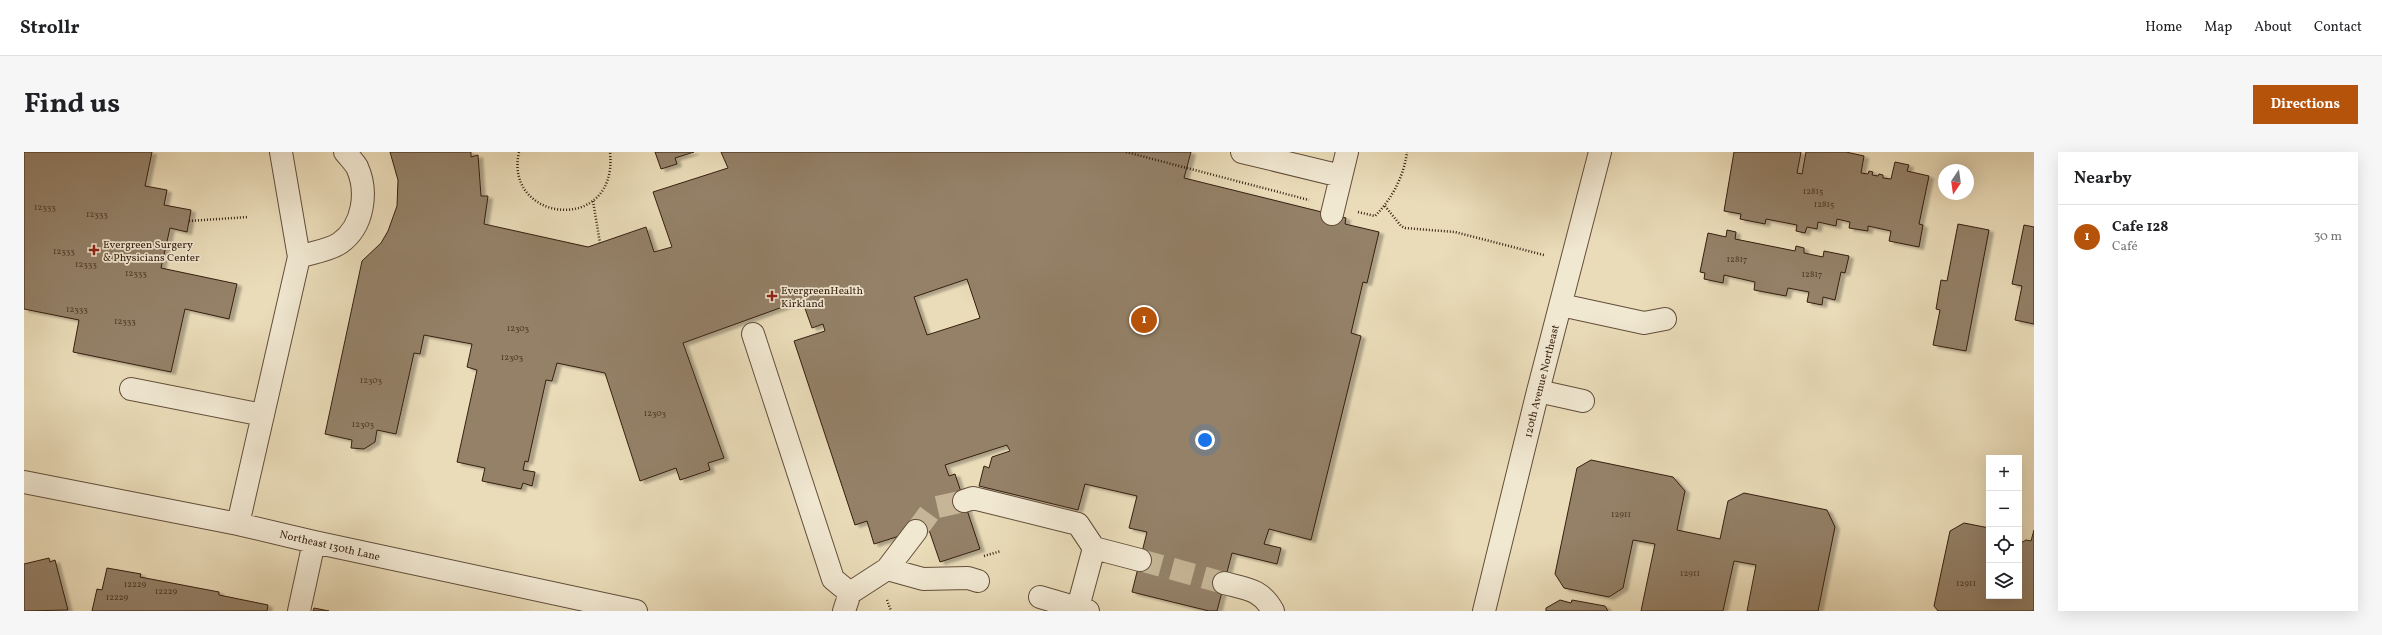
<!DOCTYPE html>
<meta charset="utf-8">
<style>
:root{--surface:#fff;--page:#f6f6f6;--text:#202124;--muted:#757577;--line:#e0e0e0;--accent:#b45309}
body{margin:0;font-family:Vollkorn,serif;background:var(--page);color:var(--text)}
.controls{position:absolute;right:12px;bottom:12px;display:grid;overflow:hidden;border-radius:0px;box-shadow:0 4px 16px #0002}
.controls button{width:36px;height:36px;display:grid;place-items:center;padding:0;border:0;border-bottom:1px solid var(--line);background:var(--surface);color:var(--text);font:20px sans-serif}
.compass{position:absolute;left:1914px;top:12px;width:36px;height:36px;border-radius:50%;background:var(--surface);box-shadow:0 4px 16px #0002;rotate:193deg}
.you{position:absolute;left:1181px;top:288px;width:14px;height:14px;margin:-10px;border:3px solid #fff;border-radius:50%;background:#1a73e8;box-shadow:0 0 0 6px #1a73e833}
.badge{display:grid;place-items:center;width:26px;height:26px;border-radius:50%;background:var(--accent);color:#fff;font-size:13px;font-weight:700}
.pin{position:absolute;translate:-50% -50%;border:2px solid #fff;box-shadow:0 1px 4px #0006}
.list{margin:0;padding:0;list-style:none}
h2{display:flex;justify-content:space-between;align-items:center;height:52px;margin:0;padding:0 16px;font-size:17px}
h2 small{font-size:13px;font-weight:400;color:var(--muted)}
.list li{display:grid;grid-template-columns:26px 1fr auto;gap:12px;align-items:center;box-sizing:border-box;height:64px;padding:0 16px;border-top:1px solid var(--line)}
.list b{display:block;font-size:15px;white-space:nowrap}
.list p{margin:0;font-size:13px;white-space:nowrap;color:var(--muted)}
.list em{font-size:13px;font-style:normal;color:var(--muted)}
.icon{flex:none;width:22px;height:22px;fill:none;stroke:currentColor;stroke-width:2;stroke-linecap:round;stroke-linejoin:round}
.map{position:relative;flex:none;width:2010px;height:459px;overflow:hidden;border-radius:0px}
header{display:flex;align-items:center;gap:24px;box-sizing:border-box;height:56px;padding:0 20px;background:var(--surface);border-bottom:1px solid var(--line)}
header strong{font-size:19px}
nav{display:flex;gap:22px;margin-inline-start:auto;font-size:14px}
.intro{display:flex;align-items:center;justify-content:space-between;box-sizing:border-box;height:96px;padding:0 24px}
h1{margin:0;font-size:28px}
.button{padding:10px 18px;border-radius:0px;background:var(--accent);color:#fff;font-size:14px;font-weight:700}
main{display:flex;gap:24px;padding:0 24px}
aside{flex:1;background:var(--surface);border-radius:0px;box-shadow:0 4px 16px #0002}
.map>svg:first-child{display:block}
.building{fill:#948168;stroke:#361f10;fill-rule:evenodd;filter:url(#shadow)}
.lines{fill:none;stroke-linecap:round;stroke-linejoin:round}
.minor-tunnel{stroke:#c6b697;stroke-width:22;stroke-dasharray:22 11;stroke-linecap:butt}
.minor-casing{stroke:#634e3a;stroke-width:24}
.path{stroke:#361f10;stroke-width:2.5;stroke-dasharray:1 2;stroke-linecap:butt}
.minor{stroke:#f1e8d2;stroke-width:22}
.poi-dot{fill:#8f2418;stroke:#f1e8d2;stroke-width:1.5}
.labels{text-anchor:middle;stroke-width:3.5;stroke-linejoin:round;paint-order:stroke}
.number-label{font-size:9px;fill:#4e3826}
.poi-label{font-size:11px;fill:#361f10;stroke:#f1e8d2;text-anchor:start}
.street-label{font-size:11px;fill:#361f10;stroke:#f1e8d2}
</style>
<header>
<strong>Strollr</strong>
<nav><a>Home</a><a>Map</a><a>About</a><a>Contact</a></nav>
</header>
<div class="intro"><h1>Find us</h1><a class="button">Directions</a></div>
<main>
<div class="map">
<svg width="2010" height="459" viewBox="0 0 2010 459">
<defs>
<filter id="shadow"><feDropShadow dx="4.5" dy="2.5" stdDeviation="1" flood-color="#0004"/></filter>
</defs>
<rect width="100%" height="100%" fill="#eadcb9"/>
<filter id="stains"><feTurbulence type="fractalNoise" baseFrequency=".005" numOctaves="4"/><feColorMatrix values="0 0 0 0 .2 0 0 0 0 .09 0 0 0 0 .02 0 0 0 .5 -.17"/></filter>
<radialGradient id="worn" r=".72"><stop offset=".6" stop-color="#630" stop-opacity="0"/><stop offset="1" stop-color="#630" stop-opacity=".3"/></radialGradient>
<path class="building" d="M0 0H128L121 34 143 38 140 53 167 58 163 80 146 76 137 116 213 132 205 167 161 157 147 220 49 200 55 168 0 157Z
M366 0H447V5L454 3 457 44H464L460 72 564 95 622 75 630 100 648 95 629 40 704 16 697 0H1167L1160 26 1322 66 1321 72 1355 80 1343 131 1339 130 1327 181 1337 184 1287 388 1245 377 1240 392 1257 396 1253 412 1208 401 1193 459H1185L1108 440 1123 380 1105 376 1113 344 1061 332 1054 358 955 334 960 314 965 316 968 305 986 299 983 293 921 313 925 324 931 322 956 397 916 410 904 375 850 392 843 369 831 373 770 189 801 179 799 172 788 176 778 148 659 191 700 306 684 311 686 318 656 328 652 316 616 329 581 221 533 211 528 229 522 228 504 310 501 309 499 318 511 320 508 334 499 331 497 337 458 329 461 316 433 310 453 218 443 215 448 192 400 183 396 202 390 201 372 282 353 278 351 290 340 297 327 296 328 288 301 282 338 109 357 91 364 79 373 54 374 28ZM943 127 956 166 903 183 890 145Z
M631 0H670L651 6 653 12 637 17Z
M1710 0H1777L1773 21 1778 22 1782 0H1822L1840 4 1837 21 1844 22 1845 19 1849 20 1848 23 1854 24 1855 22 1859 23V26L1867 27 1871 10 1885 13 1883 19 1905 24 1895 72 1899 73 1895 95 1865 89 1867 79 1844 74V79L1825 76 1826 70 1813 67 1812 74 1794 70 1793 77 1783 75 1781 81 1772 79 1773 73 1742 67 1741 72 1716 67 1717 62 1700 59Z
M1934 72 1965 78 1942 199 1909 193 1916 158 1912 157 1917 128 1923 129Z
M2000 73 2010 75V172L1991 168 1998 134 1988 132Z
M1703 78 1712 80 1711 87 1771 99 1772 94 1780 96V101L1799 105 1800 99 1825 104 1821 121 1817 120 1811 148 1799 145 1798 153 1783 150 1785 140 1764 136 1762 144 1730 138 1731 130 1700 123 1699 131 1680 127 1681 121 1676 120 1684 81 1702 85Z
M1567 308 1649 325 1661 339 1653 378 1696 387 1704 349 1720 341 1803 358 1811 375 1794 459H1723L1732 413 1710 409 1699 459H1617L1631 392 1609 388 1599 436 1585 445 1540 436 1531 422 1553 316Z
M1940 371 1965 376V444H1995V392L2002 388 2007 389 2010 378V459H1914L1910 454 1926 379Z
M25 406 26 410 31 408 44 458 0 459V412Z
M83 416 117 422 116 425 195 440V443L244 453 243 459H68L73 437 78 438Z
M1536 448 1547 451 1548 448 1581 454 1584 459H1522V456Z
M290 456 305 459H289Z"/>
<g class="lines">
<path class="minor-tunnel" d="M892 379 909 356 940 349
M1116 408 1200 431"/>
<defs>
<path id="minor" d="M1218 0 1317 24
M1308 62 1323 0
M275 105C287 101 306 98 316 91 340 74 344 39 333 15 330 10 325 5 321 0
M1537 153 1620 171 1641 167
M729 182 809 427 826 441
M107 237 239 263
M1514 239 1559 249
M0 330 214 372 290 390 612 459
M940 349 949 346 1054 372 1070 396
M214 372 275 105 257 0
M863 417 899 427 944 426 954 429
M1200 431C1223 437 1237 437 1249 459
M1016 445 1064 459
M275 459 290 390
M820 459 826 441 863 417 892 379
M1053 459 1070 396 1116 408
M1460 459 1514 239 1576 0"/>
</defs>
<use href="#minor" class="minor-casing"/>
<path class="path" d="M495 0C479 71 595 83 586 0
M1102 0 1285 48
M569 49 576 91
M1361 54 1377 74 1381 76 1431 80 1520 103
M1334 60 1351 64C1368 47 1380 24 1383 0
M165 69 224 65
M960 404 977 399
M863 448 867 459"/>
<use href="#minor" class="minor"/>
</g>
<g class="poi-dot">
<path d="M68 92h4v4h4v4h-4v4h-4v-4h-4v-4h4z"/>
<path d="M746 138h4v4h4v4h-4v4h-4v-4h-4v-4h4z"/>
</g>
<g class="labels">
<g class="number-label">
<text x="1789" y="42">12815</text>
<text x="1800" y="55">12815</text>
<text x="21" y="58">12333</text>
<text x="73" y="65">12333</text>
<text x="40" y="102">12333</text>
<text x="1713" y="110">12817</text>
<text x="62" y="115">12333</text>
<text x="112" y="124">12333</text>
<text x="1788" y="125">12817</text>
<text x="53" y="160">12333</text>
<text x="101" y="172">12333</text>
<text x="494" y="179">12303</text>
<text x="488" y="208">12303</text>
<text x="347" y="231">12303</text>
<text x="631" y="264">12303</text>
<text x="339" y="275">12303</text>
<text x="1597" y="365">12911</text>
<text x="1666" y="424">12911</text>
<text x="1942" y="434">12911</text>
<text x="111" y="435">12229</text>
<text x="142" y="442">12229</text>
<text x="93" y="448">12229</text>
</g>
<g class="poi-label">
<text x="79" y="96">Evergreen Surgery<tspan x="79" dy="13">&amp; Physicians Center</tspan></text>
<text x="757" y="142">EvergreenHealth<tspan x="757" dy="13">Kirkland</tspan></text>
</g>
<g class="street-label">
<text transform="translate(1517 229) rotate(-76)" y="4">120th Avenue Northeast</text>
<text transform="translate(306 393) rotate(13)" y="4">Northeast 130th Lane</text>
</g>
</g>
<rect width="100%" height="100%" filter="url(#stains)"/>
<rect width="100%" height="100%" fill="url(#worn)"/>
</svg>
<div class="controls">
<button>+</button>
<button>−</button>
<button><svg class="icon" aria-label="locate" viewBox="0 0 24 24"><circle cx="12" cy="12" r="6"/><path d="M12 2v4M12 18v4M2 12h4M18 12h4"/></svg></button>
<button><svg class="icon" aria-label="layers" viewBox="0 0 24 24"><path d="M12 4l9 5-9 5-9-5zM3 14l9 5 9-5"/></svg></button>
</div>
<svg class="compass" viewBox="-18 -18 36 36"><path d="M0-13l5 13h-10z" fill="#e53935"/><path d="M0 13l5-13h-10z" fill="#757577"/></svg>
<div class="you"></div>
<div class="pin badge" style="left:1120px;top:168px">1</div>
</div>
<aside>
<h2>Nearby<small></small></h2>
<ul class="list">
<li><span class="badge">1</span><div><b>Cafe 128</b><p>Café</p></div><em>30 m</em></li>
</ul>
</aside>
</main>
